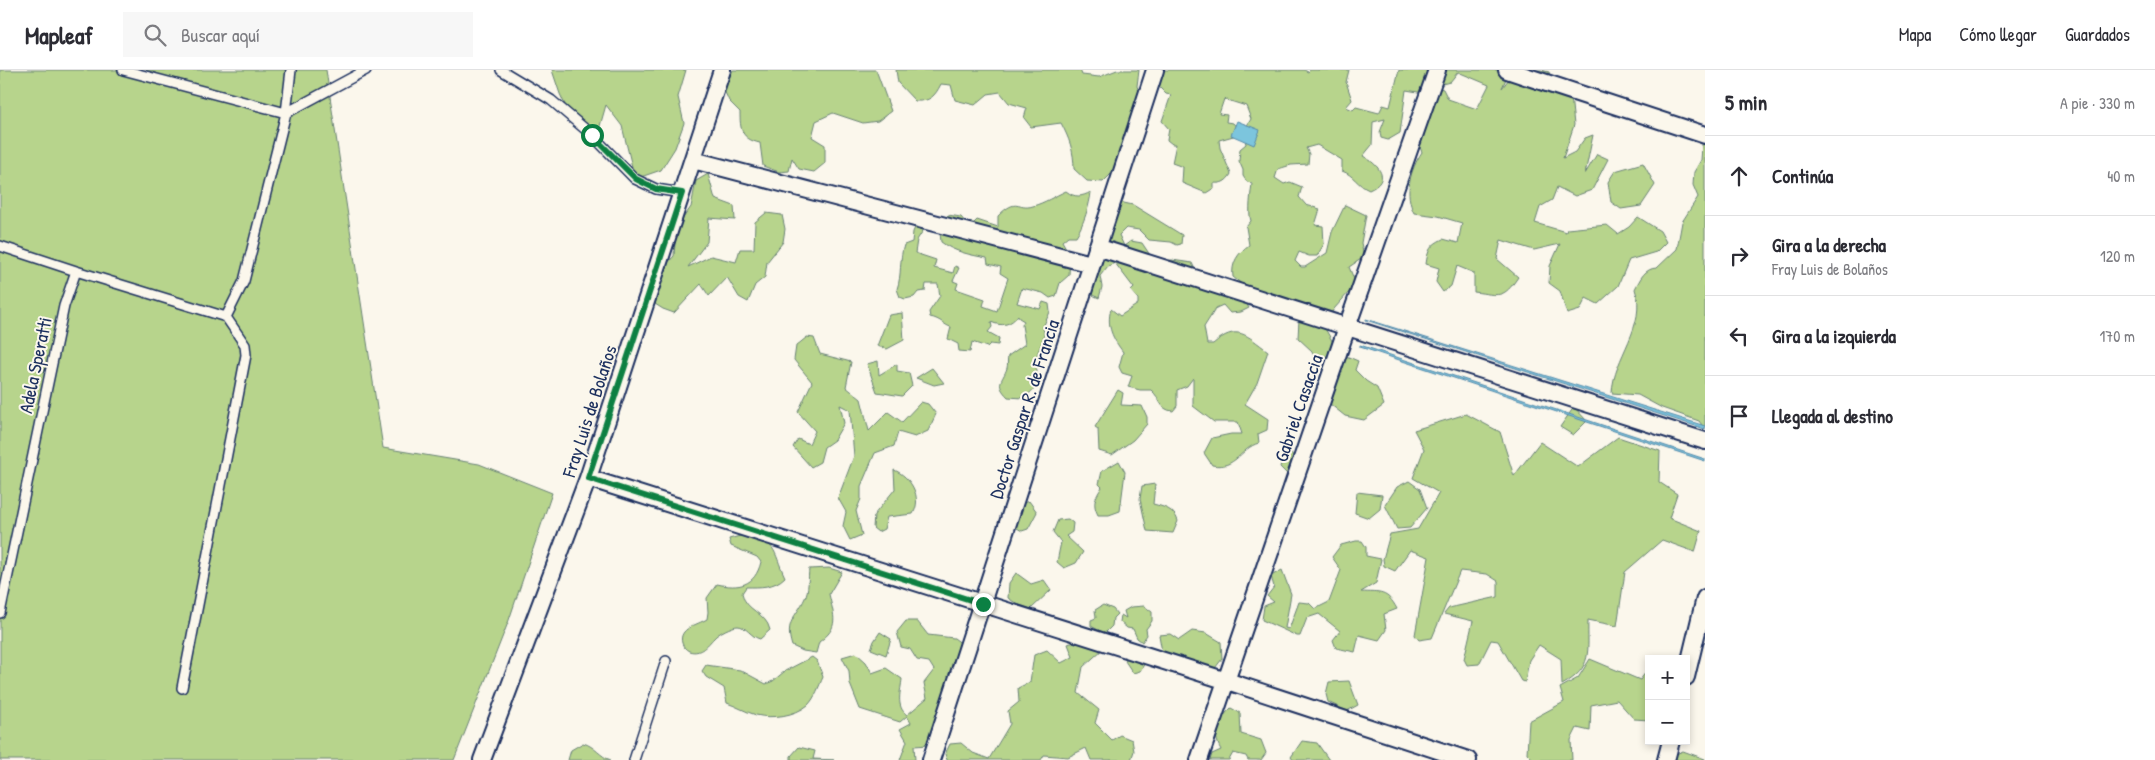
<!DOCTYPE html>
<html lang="es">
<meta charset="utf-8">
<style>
:root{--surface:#fff;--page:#f7f7f7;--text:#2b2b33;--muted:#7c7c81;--line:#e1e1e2}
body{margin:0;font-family:"Patrick Hand",sans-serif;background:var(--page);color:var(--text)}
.controls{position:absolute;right:15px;bottom:15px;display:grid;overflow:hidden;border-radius:0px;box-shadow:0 2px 8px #0003}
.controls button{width:45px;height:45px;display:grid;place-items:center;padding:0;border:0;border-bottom:1px solid var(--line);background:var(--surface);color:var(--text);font:25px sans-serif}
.stop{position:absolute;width:15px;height:15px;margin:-11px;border:4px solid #0b8043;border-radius:50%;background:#fff}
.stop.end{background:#0b8043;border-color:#fff;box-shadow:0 1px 5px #0008}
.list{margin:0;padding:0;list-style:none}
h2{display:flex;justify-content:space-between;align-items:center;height:65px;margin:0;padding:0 20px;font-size:21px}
h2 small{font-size:16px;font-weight:400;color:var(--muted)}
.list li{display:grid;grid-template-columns:32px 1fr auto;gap:15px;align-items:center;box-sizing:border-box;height:80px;padding:0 20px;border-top:1px solid var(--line)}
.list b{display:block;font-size:19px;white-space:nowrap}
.list p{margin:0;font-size:16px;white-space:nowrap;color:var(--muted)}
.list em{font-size:16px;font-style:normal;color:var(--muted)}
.icon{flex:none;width:28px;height:28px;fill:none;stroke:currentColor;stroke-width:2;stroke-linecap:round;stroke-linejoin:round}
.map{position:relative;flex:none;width:1705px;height:690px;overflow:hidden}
header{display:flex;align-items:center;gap:30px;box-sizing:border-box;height:70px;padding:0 25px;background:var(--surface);border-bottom:1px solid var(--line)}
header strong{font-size:24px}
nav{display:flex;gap:28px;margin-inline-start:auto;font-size:18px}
.search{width:350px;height:45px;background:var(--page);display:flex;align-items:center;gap:12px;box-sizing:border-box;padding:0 18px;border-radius:0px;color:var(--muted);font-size:19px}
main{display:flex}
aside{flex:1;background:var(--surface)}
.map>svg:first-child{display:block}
.green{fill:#b7d48c;stroke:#698275}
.water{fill:#7cc5dd;stroke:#5589aa}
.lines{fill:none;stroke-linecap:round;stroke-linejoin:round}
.service-casing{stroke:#1b2f5e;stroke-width:12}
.minor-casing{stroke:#1b2f5e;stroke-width:20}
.service{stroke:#fbf7ec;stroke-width:9}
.minor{stroke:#fbf7ec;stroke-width:16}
.route{stroke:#0b8043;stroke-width:6}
.labels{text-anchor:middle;stroke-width:4;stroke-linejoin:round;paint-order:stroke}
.street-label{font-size:19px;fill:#1b2f5e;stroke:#fbf7ec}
</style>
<header>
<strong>Mapleaf</strong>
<div class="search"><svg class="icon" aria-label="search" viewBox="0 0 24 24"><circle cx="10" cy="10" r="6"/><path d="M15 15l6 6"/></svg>Buscar aquí</div>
<nav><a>Mapa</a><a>Cómo llegar</a><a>Guardados</a></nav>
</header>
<main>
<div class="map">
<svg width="1705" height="690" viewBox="0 0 1705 690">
<rect width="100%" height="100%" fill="#fbf7ec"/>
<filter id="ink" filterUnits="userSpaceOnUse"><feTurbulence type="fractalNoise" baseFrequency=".02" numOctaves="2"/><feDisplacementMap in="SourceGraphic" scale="10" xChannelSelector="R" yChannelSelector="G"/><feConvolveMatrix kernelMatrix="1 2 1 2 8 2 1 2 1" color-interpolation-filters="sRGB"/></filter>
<g filter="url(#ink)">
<path class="green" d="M0 0H326L383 378 479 394 552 423 509 550 454 690H0Z
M552 0H686L678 27 684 53 675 78 661 100 635 109 622 56 606 35 598 63 571 48 560 24Z
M733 0H876L891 41 878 51 863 53 833 43 816 51 812 67 825 75V93L814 102 799 99 792 88 789 101 779 102 763 96 760 73C741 69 740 59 740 42L729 31 724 20Z
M896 0H1080L1082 5 1099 7 1117 0H1139L1137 16 1143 33 1122 93 1103 112 1087 111 1074 99C1074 81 1069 68 1061 53L1031 57 1024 48 1027 38 1009 33 1000 22 988 24 975 35 955 30 951 15 941 14C935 26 930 32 915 31L898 13Z
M1156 0H1304L1308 2 1310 0H1349L1346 12 1352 30 1346 37 1353 40 1356 37 1379 43 1383 35 1390 37 1399 0H1432L1424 23 1406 20 1400 63 1388 70 1381 68 1380 62 1385 49 1373 52 1372 75 1363 86C1379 95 1392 110 1369 120 1357 115 1354 105 1342 101V90L1317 75 1306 78 1309 84 1308 94 1291 95 1278 99 1275 108 1284 114 1290 112 1302 117 1299 127 1306 135 1320 139 1315 155 1323 156 1324 174 1317 186H1309L1299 182 1295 191 1301 197H1305L1327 183 1332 162 1345 135 1366 145 1361 173 1364 187 1349 197 1356 214 1334 239 1323 255 1339 283 1358 291 1355 300 1366 311 1377 318 1384 335 1364 350 1345 346 1325 330 1331 295 1327 286 1315 290 1312 281 1298 268 1299 249 1245 223 1243 215 1233 207C1231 193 1238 183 1249 175L1246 157 1251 151C1248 143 1251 122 1252 113L1247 112 1243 106V100L1239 91 1240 79 1246 74 1243 62 1251 49 1246 36 1224 29 1219 44 1227 45 1226 52 1233 53 1238 59 1237 65 1219 70 1220 78 1231 104C1227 111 1222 114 1214 113V118L1206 123 1182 113 1183 97 1172 93 1176 74H1172L1167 70 1169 59 1162 51 1171 25 1166 24 1153 11Z
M1438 0H1507L1508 4 1502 18 1509 9 1519 12 1515 0H1541L1549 2 1553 17 1571 26 1574 55 1563 88 1575 82 1585 68 1593 65 1585 104 1597 84 1608 89 1592 120 1575 126 1557 117 1552 130 1540 137 1535 153 1566 162 1567 159 1607 155 1618 164 1629 157 1638 147 1660 161 1666 172 1656 182 1629 190 1618 216 1598 234 1586 228 1580 240 1567 244 1560 221 1549 213 1550 196 1560 174 1534 180 1501 170 1497 189 1518 207C1503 230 1499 225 1474 222V203L1457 196 1451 216 1443 222 1436 212 1439 198 1426 194C1428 180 1430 175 1443 169L1458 173 1462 153 1438 146 1414 143C1404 123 1410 100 1422 82L1415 66 1433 16 1443 19 1448 29 1477 39 1489 15 1458 2 1450 12 1438 15Z
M1705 56V359L1699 351 1662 338 1638 325 1612 323C1613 288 1648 255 1635 219 1640 209 1645 198 1657 198L1677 179 1682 152 1698 127 1693 115 1694 102 1701 90 1703 63Z
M1643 93 1655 115 1641 136 1621 139 1611 132 1608 112 1615 101Z
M708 104 715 129 734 136 735 150 709 148 707 172 688 197 711 186 736 192 740 179H754L755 152 766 143 782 145 785 159 783 172 767 192 765 207 755 215 748 232 739 227 727 207 709 226 701 214 674 243 663 239 655 234 656 206 674 186 676 158 691 137 696 111Z
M1066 121C1075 128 1081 127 1091 122 1090 134 1083 156 1076 166H1068L1062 171 1070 185 1069 205 1060 213 1056 226 1050 228 1043 223 1022 218 1017 233 1040 239 1043 232 1049 234 1050 242 1043 257C1047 270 1039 274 1037 287 1035 306 1043 316 1023 328L1008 327C994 313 1003 311 1007 298 1008 295 1007 289 1008 286L1025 274 1022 255 1024 251 1019 248 1018 245C1011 255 1002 257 991 252L992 257 988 262 999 268 998 275 990 274 987 277 972 272 970 282 959 281 958 274 948 269 951 257C945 256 941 249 930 247L929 242 940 226 938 214H926L925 221 918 222 914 227 905 229 900 227 897 219C902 205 899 190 904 175L912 172 913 162 918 151 926 156 917 170 915 183 936 190 934 198 953 203 955 196 959 198 953 211 958 213 956 219 985 229 983 236 997 241 1008 208 1000 203 1001 197 988 194 987 188C971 185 954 182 941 172L939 154 948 145 961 147 966 153H974L977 150 998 157V146C1018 126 1017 141 1033 136 1044 133 1055 126 1066 121Z
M1110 130 1133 135 1182 165 1181 174 1177 175 1171 172 1149 170 1139 160 1126 158 1119 165 1124 176 1131 171 1142 173 1154 191 1172 190 1192 193 1199 208 1246 233 1249 238 1241 242 1230 243 1223 235 1216 238 1204 257 1207 274H1213C1237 253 1246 265 1268 281L1257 313 1245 334 1268 349 1267 360 1258 364 1259 373C1240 378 1236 400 1212 395L1204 383 1212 368 1231 364H1242L1238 352H1214L1193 336V308L1187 316 1177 320V336L1173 341C1159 340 1161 328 1151 320H1140L1128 317 1132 306 1122 303 1119 297 1123 282C1113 269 1106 256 1111 239L1120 246 1138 234V229L1131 221 1134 218 1115 193 1108 196 1100 206 1102 217 1099 228 1086 222Z
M902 243 904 270 887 279 877 276 889 245Z
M807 267 814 268 820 284 851 292 846 317 861 329 869 361 888 342 902 352 921 332 928 334 936 344 928 361 915 367 898 362 894 376 875 383 861 416V429L856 441 862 465 850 470 843 456 846 442 838 428 854 386 850 340 840 335 844 353 834 370 824 377 820 392 811 397 793 377 798 369 809 374 815 361 798 342 812 312 794 290 796 276Z
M878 291 879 305 897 294V301L909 303 912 316 902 326 877 322 867 294Z
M932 298 944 313 934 315 916 308Z
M1118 320 1123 323 1121 335 1142 336 1147 347V354L1133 370 1112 385 1099 381 1098 359 1095 357Z
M1574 337 1587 351 1573 365 1560 357Z
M1466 344 1500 362 1514 406 1540 372 1578 397 1618 367 1660 381 1659 412 1677 424 1669 448 1701 461 1695 482 1662 470 1625 502 1617 556 1588 550C1587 582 1594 597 1562 615L1561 589 1539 575 1529 590 1525 612 1521 611 1498 571 1491 570 1479 594 1467 595 1464 589 1473 551 1444 544 1449 538 1498 527V511L1487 504 1460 501 1432 568 1419 570 1415 565 1429 487 1410 480 1395 501 1384 496 1383 489 1390 464 1418 459 1439 423 1413 408 1424 379 1414 360Z
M1286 374 1299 396 1289 406 1280 397Z
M1119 391 1125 402 1120 441 1109 445H1098C1092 433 1095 428 1102 417L1099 414 1102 401Z
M894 400C910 406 923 427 913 444L887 447 884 459 878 462 873 458 874 445 895 419Z
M1409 411 1420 419 1427 438 1410 458 1397 459 1385 435 1397 417Z
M1155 414 1153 434C1164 437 1174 439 1178 451L1173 463 1147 461 1140 429 1142 416Z
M1357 422 1382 425 1380 439 1369 448 1355 443Z
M1029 431 1037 442 1028 459 1022 461 1012 455 1017 435Z
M1068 449 1073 453 1072 462 1066 466 1083 482 1076 493 1064 498 1057 492 1061 472 1053 462 1058 450Z
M744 465C778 472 772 479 785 507 774 518 760 517 746 517L742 523C745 541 766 542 770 560L760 569C751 567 746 556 738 556 732 556 718 563 714 568 707 575 701 585 689 581 685 579 683 576 682 573 678 558 697 555 707 549L708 542 707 528 717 514C739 519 755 516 761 492L757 487 731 476 729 469Z
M1356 471H1362L1366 477V486L1381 489 1376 513 1361 522C1380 523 1387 520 1397 539L1384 544 1386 560 1379 570 1359 565 1355 582 1336 578 1333 570 1340 561 1319 544 1307 548 1300 566H1297L1262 550 1264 536 1274 532 1267 526 1274 517 1271 506 1282 500 1291 524 1285 558 1289 559 1299 532 1309 533 1315 539 1329 532 1341 500 1332 487 1341 475Z
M829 498 842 502 829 524C834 547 840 557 819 572L816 583 803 581 792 576C784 551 796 548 805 528 809 520 808 508 809 499Z
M1016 503 1031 514 1044 510 1051 520 1031 539 1017 534 1008 528 1009 513Z
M1103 535 1113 539 1117 544 1113 548 1112 556 1105 563 1110 568 1103 579 1083 597 1078 623 1099 640 1095 653 1112 670 1120 665 1132 670 1134 681 1131 690H1091L1086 678 1068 687 1044 685 1041 690H947L945 684 950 674 961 673 973 683 989 689 1010 654 1008 641 1019 632 1018 618 1030 612 1034 585 1047 580 1061 593 1073 587 1068 574 1104 563 1091 556V550L1096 548 1095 540Z
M1144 536 1152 542V551L1146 559 1147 565 1142 572 1137 568 1133 559 1127 558 1120 552 1121 545 1126 548 1124 541 1131 537Z
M906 551H917L928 565 954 568 970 580 929 675 914 676 915 690H900L907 671 900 659 911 653 907 646 900 652 860 639 850 614 849 601 842 587 856 583 866 592 872 603 886 598 902 609C901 621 895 636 907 645L927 628 924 613 934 600 929 592 917 590 910 579 901 577 897 562Z
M1192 561 1206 563 1221 572 1222 589 1212 602 1170 603 1158 593 1152 596 1145 593 1140 601 1133 603 1125 591 1128 584 1162 582 1159 565 1170 564 1179 570Z
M880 562 891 569 886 585 871 579 874 571Z
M812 587 817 591 823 607C819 616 815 628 808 635 795 646 772 649 756 645 746 642 736 636 727 633L724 618 706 607 702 601 706 595 740 600 766 614 773 611 785 601Z
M1590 589 1640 610 1649 598V650L1634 649 1617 630 1591 635 1590 661 1577 658 1571 670 1572 690H1534L1527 683 1529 651 1564 632 1560 618 1578 608Z
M1349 611 1358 635 1347 641 1328 632 1326 624 1329 612Z
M1231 638 1240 643 1241 664 1261 670 1266 683 1261 690H1248L1246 686 1233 683 1229 690H1210L1212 684 1221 680C1211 661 1217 652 1231 638Z
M1302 671 1317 673 1329 690H1293L1291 687Z
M583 673C595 676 600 687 611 690H568L571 680Z
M799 677 815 681 813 689 834 690H791V686Z
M1683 681 1705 689V690H1673L1676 684Z"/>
<path class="water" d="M1237 51 1260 60 1254 75 1231 65Z
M1366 249 1705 356V359L1366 250Z
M1360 275 1705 389V391L1360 277Z"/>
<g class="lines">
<defs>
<path id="service" d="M123 0 286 43 366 0
M501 0 551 30 592 65 635 109 656 119 682 123
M0 176 76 201 226 247
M0 543 64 236 76 201
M182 618 246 285 245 275 226 247 244 211 286 43 291 0
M634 690 666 591"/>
<path id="minor" d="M1507 0 1705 65
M693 90 1091 194
M1097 177 1705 371
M588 408 1227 611 1468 690
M1686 607 1705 528
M482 690 588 408 722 0
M931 690C1007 461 1079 230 1155 0
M1199 690 1347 257 1437 0
M1666 690 1671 671"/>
</defs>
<use href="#service" class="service-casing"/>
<use href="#minor" class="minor-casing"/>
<use href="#service" class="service"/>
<use href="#minor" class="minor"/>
</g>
</g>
<g class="lines" filter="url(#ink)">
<path class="route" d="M592 65 636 109 656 119 682 123 588 408 983 534"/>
</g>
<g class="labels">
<g class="street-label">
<text transform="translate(35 295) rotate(-78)" y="7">Adela Speratti</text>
<text transform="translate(1298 338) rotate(-71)" y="7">Gabriel Casaccia</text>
<text transform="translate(1024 339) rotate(-72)" y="7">Doctor Gaspar R. de Francia</text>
<text transform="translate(589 341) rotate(-72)" y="7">Fray Luis de Bolaños</text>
</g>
</g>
</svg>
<div class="controls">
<button>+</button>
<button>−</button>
</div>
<div class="stop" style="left:592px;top:65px"></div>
<div class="stop end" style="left:983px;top:534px"></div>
</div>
<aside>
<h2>5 min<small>A pie · 330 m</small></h2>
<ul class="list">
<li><svg class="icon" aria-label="ahead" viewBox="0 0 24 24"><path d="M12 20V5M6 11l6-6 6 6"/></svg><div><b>Continúa</b></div><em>40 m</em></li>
<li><svg class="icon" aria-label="right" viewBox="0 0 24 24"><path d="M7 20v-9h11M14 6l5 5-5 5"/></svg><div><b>Gira a la derecha</b><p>Fray Luis de Bolaños</p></div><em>120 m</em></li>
<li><svg class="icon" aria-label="left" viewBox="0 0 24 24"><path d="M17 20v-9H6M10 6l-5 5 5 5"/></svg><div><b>Gira a la izquierda</b></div><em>170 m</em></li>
<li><svg class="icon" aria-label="arrive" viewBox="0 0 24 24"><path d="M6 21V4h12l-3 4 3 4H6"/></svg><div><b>Llegada al destino</b></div></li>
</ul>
</aside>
</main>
